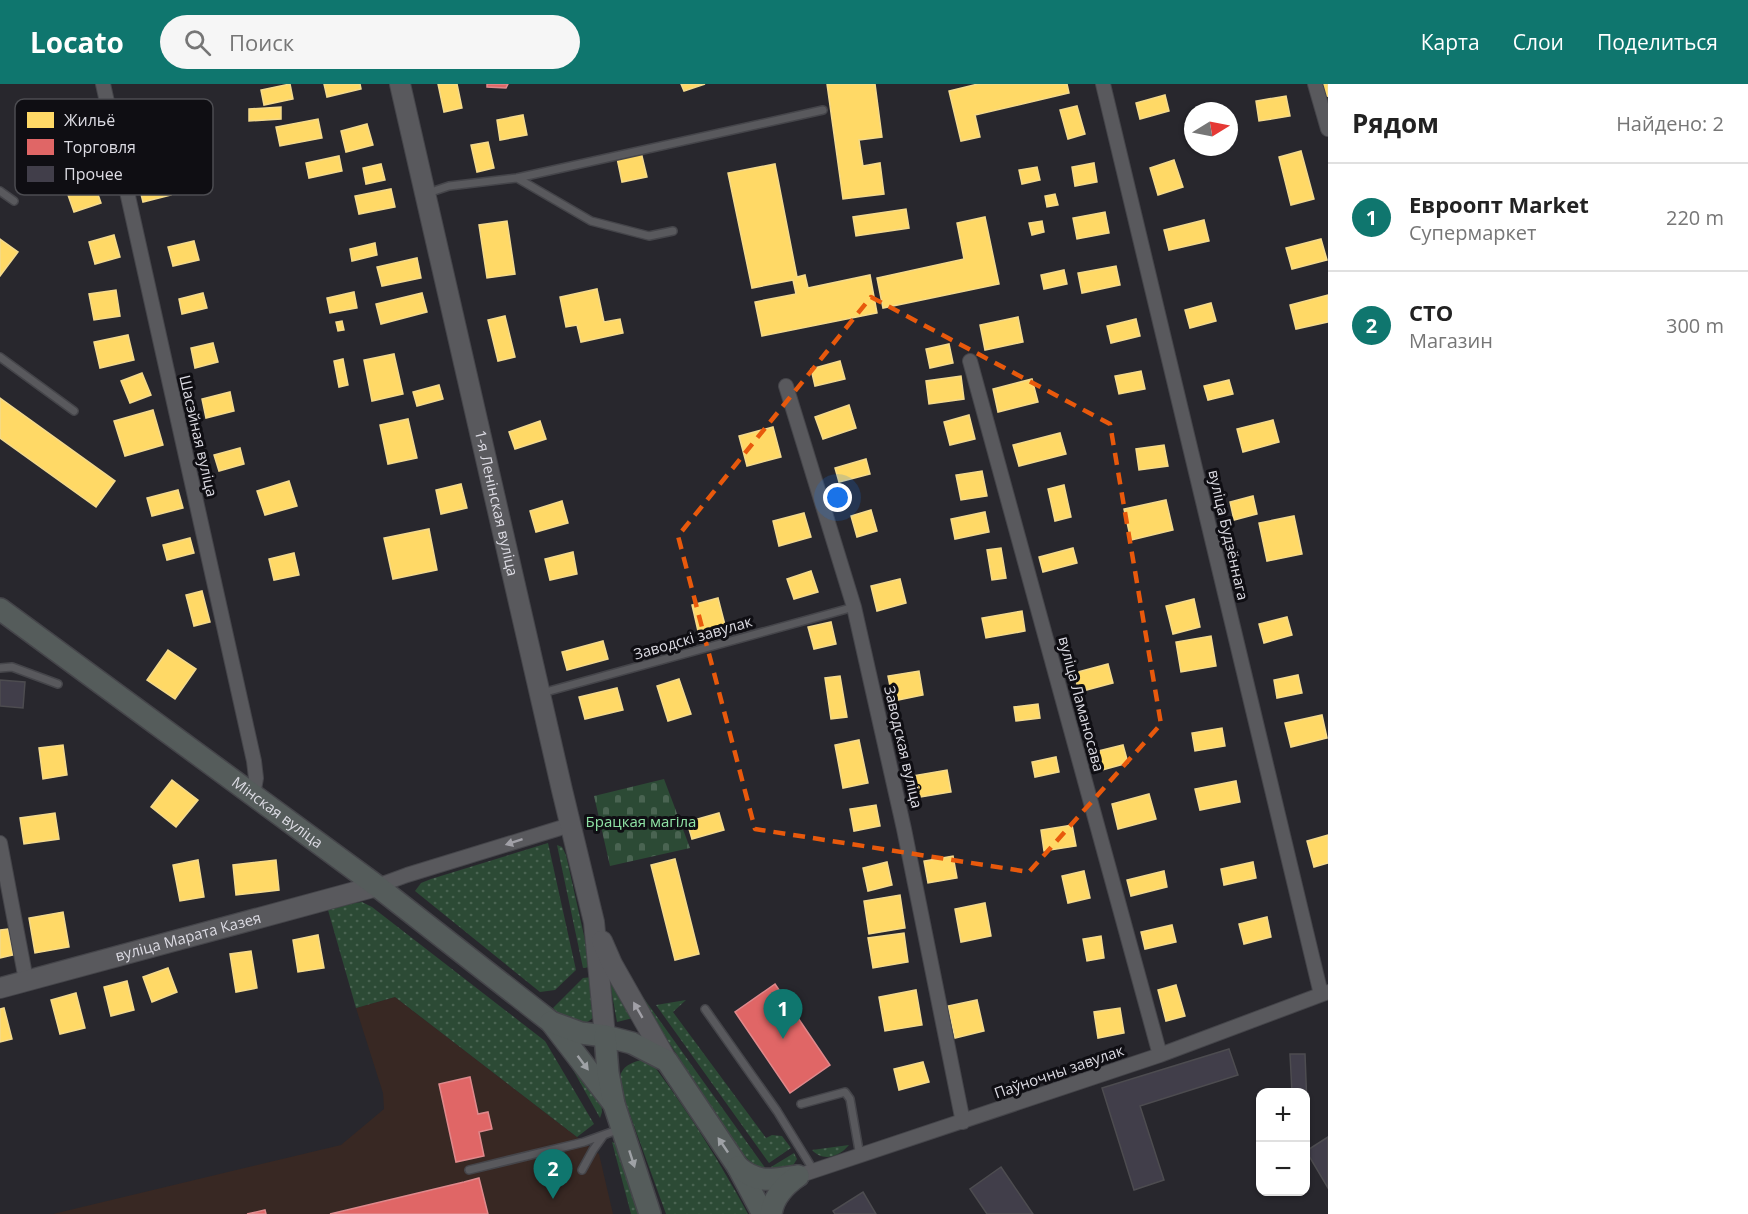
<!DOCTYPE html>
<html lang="ru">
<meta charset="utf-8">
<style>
:root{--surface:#fff;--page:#f6f6f6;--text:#222;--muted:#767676;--line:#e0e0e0;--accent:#0f766e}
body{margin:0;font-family:"Open Sans",sans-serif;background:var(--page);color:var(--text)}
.controls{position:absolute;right:18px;bottom:18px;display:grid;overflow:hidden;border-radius:12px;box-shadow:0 2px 4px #0004}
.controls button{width:54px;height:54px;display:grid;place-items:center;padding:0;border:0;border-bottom:2px solid var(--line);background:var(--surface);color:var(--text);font:30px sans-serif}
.compass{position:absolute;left:1184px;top:18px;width:54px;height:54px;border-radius:50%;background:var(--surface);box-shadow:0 2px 4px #0004;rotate:80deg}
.you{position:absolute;left:838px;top:414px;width:21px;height:21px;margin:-15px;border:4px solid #fff;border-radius:50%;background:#1a73e8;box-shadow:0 0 0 9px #1a73e833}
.badge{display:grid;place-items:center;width:39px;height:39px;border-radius:50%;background:var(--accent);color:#fff;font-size:20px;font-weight:700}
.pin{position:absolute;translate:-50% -50px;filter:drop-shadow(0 2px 3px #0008)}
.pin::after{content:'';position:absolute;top:32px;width:21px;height:18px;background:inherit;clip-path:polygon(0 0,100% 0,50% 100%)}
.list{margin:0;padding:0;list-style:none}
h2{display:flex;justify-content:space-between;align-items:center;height:78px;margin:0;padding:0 24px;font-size:26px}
h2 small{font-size:20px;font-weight:400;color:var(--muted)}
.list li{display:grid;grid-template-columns:39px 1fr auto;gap:18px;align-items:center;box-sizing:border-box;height:108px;padding:0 24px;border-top:2px solid var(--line)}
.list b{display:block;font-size:22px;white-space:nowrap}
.list p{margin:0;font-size:20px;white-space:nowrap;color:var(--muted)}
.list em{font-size:20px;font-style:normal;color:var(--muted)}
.icon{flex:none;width:33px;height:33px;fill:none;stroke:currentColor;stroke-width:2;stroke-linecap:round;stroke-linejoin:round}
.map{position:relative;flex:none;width:1328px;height:1130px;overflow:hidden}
header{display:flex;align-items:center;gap:36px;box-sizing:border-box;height:84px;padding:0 30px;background:var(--accent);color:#fff}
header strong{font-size:28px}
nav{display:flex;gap:33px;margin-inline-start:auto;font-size:21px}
.search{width:420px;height:54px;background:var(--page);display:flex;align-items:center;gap:15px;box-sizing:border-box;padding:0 21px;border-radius:33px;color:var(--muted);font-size:22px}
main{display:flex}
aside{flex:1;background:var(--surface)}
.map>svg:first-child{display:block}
.commercial{fill:#382823}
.green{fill:url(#green-dots)}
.cemetery{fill:url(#cemetery-stones)}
.homes{fill:#ffd966;stroke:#f4da8c;stroke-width:1.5}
.shops{fill:#e06666;stroke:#df898c;stroke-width:1.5}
.building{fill:#413e4a;stroke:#4d4c50;stroke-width:1.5}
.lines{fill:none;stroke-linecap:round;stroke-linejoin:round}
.lane-casing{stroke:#45454a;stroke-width:10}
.street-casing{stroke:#45454a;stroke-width:16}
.secondary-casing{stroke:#45454a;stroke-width:22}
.primary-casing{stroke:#45454a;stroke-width:24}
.lane{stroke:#59595d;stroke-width:7}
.street{stroke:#59595d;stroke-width:14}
.secondary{stroke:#59595d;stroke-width:20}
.primary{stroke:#555c5b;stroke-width:21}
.oneway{fill:#a1a0a7}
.oneway2{fill:#9fa2a6}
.marked{fill:none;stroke:#e8590c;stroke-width:4.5;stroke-dasharray:12 8;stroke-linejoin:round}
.labels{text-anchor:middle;stroke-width:6;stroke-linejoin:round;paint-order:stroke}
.street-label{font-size:15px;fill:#dcdbe3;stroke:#0f0e13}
.park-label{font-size:15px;fill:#8fe2a5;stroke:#0f0e13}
.key{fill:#0f0e13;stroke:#4c4c51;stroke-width:1.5}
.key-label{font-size:16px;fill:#dcdbe3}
</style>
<header>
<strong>Locato</strong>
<div class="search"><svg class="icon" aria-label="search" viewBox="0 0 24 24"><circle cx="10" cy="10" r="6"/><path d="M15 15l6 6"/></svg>Поиск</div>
<nav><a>Карта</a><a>Слои</a><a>Поделиться</a></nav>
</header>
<main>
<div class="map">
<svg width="1328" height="1130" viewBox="0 0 1328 1130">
<defs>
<pattern id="green-dots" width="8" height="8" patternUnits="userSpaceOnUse" patternTransform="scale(1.5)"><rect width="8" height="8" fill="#2c4a35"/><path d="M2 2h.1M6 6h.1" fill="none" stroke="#4a6452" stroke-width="1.8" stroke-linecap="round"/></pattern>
<pattern id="cemetery-stones" width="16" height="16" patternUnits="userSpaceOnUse" patternTransform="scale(1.5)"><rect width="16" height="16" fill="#2c4a35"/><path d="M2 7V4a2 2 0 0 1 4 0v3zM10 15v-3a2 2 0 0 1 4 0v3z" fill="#4a6452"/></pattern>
</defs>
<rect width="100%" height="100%" fill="#28272d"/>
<path class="commercial" d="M395 913 599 1070 613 1130H53L341 1061 384 1025 383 1009 356 924Z"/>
<path class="green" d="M548 759 576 886 555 906 540 908 415 807 421 799 431 795Z
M557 761 562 763 566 771 591 883 583 884Z
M362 818 372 823 545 957 594 1040 577 1053 395 913 356 924 328 826 342 821Z
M625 888 766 1085 754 1082 742 1069 623 889Z
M593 893 597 930C579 949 568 938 553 924L583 894Z
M609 894 633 934 617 938Z
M686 916 673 928 766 1054 772 1051 782 1052 791 1064 769 1079 656 921Z
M558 959 601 1015 602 1028 600 1034Z
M641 976 653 981 657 986C691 1032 721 1080 748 1130H666L621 1006C617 988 623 981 641 976Z
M612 1058 617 1060 619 1065 639 1130H631Z
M849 1061C839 1073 823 1078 812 1066Z
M794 1069 797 1075 792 1083 774 1087 771 1083Z"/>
<path class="cemetery" d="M664 695 690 764 610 782 594 712Z"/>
<path class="homes" d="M290 0 293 15 264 21 261 6Z
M324 0H360L361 5 327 13Z
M438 0H457L462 24 444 28Z
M681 0H705L684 7Z
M827 0H875L882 53 859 56 863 82 880 79 884 110 843 115Z
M978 0H1067L1069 9 975 31 980 53 961 57 949 7Z
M1321 0H1328V12L1324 13Z
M1165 11 1169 27 1140 35 1136 19Z
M1286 12 1290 32 1259 37 1256 17Z
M1077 22 1085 50 1068 55 1060 26Z
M281 23V35L249 37V25Z
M523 31 527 51 500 56 497 36Z
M318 35 322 54 280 62 276 43Z
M367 40 373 61 346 68 341 47Z
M488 58 494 84 477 88 471 61Z
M1301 67 1314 115 1291 121 1279 73Z
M641 68 647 93 622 98 617 74Z
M339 72 342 87 309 94 306 79Z
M1174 76 1183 103 1158 111 1150 84Z
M1094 79 1097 98 1075 102 1072 83Z
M381 80 385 96 366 100 363 84Z
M775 80 797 193 805 191 808 204 870 191 877 229 762 252 755 218 796 210 793 196 752 204 728 89Z
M1037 83 1040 96 1022 100 1019 86Z
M167 96 171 111 143 118 139 102Z
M95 102 101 119 74 128 68 111Z
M391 105 395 123 359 130 355 112Z
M1055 110 1058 121 1047 123 1045 112Z
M906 125 909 144 856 152 853 133Z
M1105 128 1109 149 1077 155 1073 134Z
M985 133 999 200 883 224 877 194 964 175 957 139Z
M1204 136 1209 157 1169 166 1164 146Z
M507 137 515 190 487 194 479 141Z
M1042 137 1044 148 1032 151 1029 139Z
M114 151 120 173 95 180 89 158Z
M0 155 18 168 0 192Z
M1321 155 1327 176 1292 185 1286 164Z
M194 157 199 176 173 182 168 163Z
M375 159 377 171 352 177 350 165Z
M417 174 421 194 382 202 377 183Z
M1116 182 1120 201 1082 209 1078 189Z
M1064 186 1067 200 1044 205 1041 191Z
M597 205 604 238 620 235 623 249 581 258 577 241 566 243 560 213Z
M116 206 120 232 94 236 89 210Z
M354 208 357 224 330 229 327 214Z
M203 209 207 224 182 230 179 215Z
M422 209 427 228 381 240 376 220Z
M1328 211V238L1296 245 1290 221Z
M1211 219 1216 237 1190 244 1185 226Z
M505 232 515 273 498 277 488 236Z
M1018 233 1023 258 985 266 980 241Z
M1136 235 1140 252 1111 259 1107 242Z
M342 237 344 246 338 247 336 238Z
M128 251 134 276 100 284 94 258Z
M213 259 218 278 195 284 191 264Z
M949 260 953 279 930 284 926 265Z
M394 270 403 310 372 317 364 276Z
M343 275 348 301 339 303 334 277Z
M840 277 845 295 815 302 811 285Z
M1141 287 1145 305 1119 310 1115 292Z
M142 289 151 311 130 319 121 297Z
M961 292 964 315 929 320 926 297Z
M1032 295 1038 318 998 328 993 305Z
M1229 296 1233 310 1208 316 1204 302Z
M439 301 443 315 417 322 413 308Z
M230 308 234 327 206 334 202 315Z
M0 314 115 397 96 423 0 354Z
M849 321 856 344 823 355 815 333Z
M153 326 163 361 125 372 114 337Z
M969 331 975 355 950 361 944 338Z
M408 335 417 374 388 380 380 341Z
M1273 336 1279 358 1243 368 1237 345Z
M540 337 546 355 515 365 509 348Z
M773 343 781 373 747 382 739 352Z
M1060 349 1066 370 1019 382 1013 361Z
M1164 361 1168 382 1139 386 1136 365Z
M240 364 244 380 219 387 214 371Z
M866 375 870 390 839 398 835 384Z
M982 387 987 412 961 416 956 391Z
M289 397 297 422 265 431 257 407Z
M461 400 467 424 441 430 436 406Z
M1064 401 1071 433 1055 437 1048 405Z
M178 406 183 424 152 432 147 414Z
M1253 412 1257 430 1234 436 1230 418Z
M1166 416 1173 446 1131 456 1124 425Z
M562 417 568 439 536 448 530 427Z
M871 426 877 447 857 453 851 432Z
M985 428 989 448 955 455 951 435Z
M804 429 811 453 779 462 773 437Z
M1294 432 1302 470 1267 477 1259 439Z
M429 445 437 486 393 495 384 454Z
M190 454 194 469 167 476 163 461Z
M1001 464 1006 494 992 496 987 466Z
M1073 464 1077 479 1043 488 1039 473Z
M573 468 577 490 550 496 545 475Z
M294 469 299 491 274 496 269 475Z
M811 487 818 508 794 515 787 495Z
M900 495 906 519 877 527 871 502Z
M202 507 210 538 194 542 186 511Z
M718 514 725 541 698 547 692 521Z
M1194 515 1200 543 1173 550 1166 522Z
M1022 527 1025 547 986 554 982 534Z
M1287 533 1292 551 1264 559 1259 540Z
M831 538 836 560 814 565 808 543Z
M1211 552 1216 582 1181 588 1176 558Z
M603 557 608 575 567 586 562 568Z
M168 566 196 585 175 615 147 596Z
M1108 580 1113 599 1079 608 1074 589Z
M919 587 923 611 893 617 888 592Z
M1298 591 1302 609 1277 614 1274 596Z
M840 592 847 633 831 635 825 594Z
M679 595 691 630 668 637 657 602Z
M617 604 623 626 585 635 579 613Z
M1038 620 1040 634 1016 637 1014 623Z
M1322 631 1327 654 1291 663 1285 639Z
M1222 644 1225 662 1195 667 1192 649Z
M859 656 868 699 843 704 835 661Z
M63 661 67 691 43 695 39 664Z
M1123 661 1128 679 1102 686 1098 667Z
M1056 673 1059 688 1035 693 1032 678Z
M947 686 951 708 915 714 912 692Z
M172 696 198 716 176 743 151 723Z
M1236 697 1240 718 1200 726 1195 705Z
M1149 710 1156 735 1118 745 1112 720Z
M876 721 880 742 854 747 850 725Z
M55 729 59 755 24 760 20 734Z
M719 729 724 746 692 755 687 738Z
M1072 741 1076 762 1044 767 1041 746Z
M1328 751V779L1314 783 1307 757Z
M953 772 957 794 928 799 924 777Z
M675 775 699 870 675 876 651 781Z
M198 776 204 813 180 817 173 781Z
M276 776 279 806 236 811 233 781Z
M887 778 892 801 868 807 863 784Z
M1253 778 1256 794 1224 801 1221 785Z
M1084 787 1090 814 1068 819 1062 792Z
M1164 787 1167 803 1131 812 1127 796Z
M900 811 905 844 869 850 864 817Z
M985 819 991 852 961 858 955 825Z
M63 828 69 863 35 869 29 834Z
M1267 833 1271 853 1244 860 1239 840Z
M1172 841 1176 858 1145 865 1141 848Z
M8 845 13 871 0 874V846Z
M904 849 908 878 873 884 868 854Z
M318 851 324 884 298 888 293 856Z
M1101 852 1104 874 1087 877 1083 855Z
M251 867 257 904 236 908 230 870Z
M168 884 177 908 152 918 143 893Z
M127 897 134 926 111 932 104 903Z
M1176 901 1185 932 1166 937 1158 906Z
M916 906 922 941 885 947 879 913Z
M76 909 85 944 60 950 51 916Z
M977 916 984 947 955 954 948 922Z
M4 924 12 955 0 958V925Z
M1120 924 1124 949 1098 954 1094 928Z
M923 978 929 998 899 1006 894 985Z"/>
<path class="shops" d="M487 0H508L506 4 487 3Z
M775 900 830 981 790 1009 735 928Z
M470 993 478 1030 488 1028 492 1045 479 1048 484 1072 456 1078 439 1000Z
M479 1094 488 1130H330L464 1098Z
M265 1126 266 1130H247Z"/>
<path class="building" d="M0 596 25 598 23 624 0 622Z
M1229 965 1238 991 1140 1022 1164 1096 1134 1106 1102 1004Z
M1290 970H1305L1307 1022H1306V1008H1292Z
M1328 1053V1104L1306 1067Z
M1001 1083 1033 1130H987L970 1105Z
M863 1108 876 1130H835L833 1127Z"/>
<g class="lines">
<defs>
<path id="lane" d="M517 94 591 137 649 152 673 147
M0 107 14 117
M428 109 449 102 517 94 823 26
M0 273 74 327
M0 584 12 583 58 600
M542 609 854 523
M705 925 777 1027 814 1087
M801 1020 845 1008 850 1015 860 1072
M469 1086 584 1058 620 1045
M582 1086 593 1066 603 1052"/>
<path id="street" d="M103 0 254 677 256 694 253 711
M1103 0 1321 910
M1315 0 1328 45
M970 277 1160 971
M786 302 854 523 904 745 963 1038
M0 759 26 896
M377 802 407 791 570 741
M798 1092 1160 971 1328 908"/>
<g id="secondary">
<path id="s1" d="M400 0 562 706 594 838 605 952"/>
<path d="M602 857 612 880 667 977"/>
<path id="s2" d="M0 904 377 802"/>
</g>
<g id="primary">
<path id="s3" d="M0 525 377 802 551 938 614 1020"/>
<path d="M551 938 581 949 605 952 632 959 667 977 738 1083 763 1130"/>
<path d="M605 952 608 989 614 1020 650 1130"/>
<path d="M738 1083C760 1101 772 1095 798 1092"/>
<path d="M771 1130C773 1114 785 1101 798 1092"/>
</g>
</defs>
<use href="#lane" class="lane-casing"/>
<use href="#street" class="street-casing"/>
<use href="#secondary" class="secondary-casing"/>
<use href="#primary" class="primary-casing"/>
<use href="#lane" class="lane"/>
<use href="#street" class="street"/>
<use href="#secondary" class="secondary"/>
<use href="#primary" class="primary"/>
</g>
<defs><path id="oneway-solid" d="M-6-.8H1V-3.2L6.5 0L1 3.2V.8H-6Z" transform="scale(1.5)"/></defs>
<g class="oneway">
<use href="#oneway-solid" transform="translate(514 758) rotate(162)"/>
<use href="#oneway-solid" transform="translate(638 926) rotate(-120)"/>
</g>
<g class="oneway2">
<use href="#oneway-solid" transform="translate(583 979) rotate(53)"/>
<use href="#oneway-solid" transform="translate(723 1061) rotate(-124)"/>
<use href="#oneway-solid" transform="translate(632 1075) rotate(72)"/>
</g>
<path class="marked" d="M871 213 1110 340 1161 640 1029 788 755 745 678 452Z"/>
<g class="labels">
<g class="street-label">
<text transform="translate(198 352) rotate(77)" y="5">Шасэйная вуліца</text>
<text dy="5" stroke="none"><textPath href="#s1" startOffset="430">1-я Ленінская вуліца</textPath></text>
<text transform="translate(1228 451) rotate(77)" y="5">вуліца Будзённага</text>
<text transform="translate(693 554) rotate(-16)" y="5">Заводскі завулак</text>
<text transform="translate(1081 620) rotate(75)" y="5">вуліца Ламаносава</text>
<text transform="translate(903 663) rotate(77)" y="5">Заводская вуліца</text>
<text dy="5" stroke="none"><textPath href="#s3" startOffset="344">Мінская вуліца</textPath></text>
<text dy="5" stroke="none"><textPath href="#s2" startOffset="195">вуліца Марата Казея</textPath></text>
<text transform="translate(1059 988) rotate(-19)" y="5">Паўночны завулак</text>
</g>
<g class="park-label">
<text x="641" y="743">Брацкая магіла</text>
</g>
</g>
<rect x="15" y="15" width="198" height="96" rx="9" class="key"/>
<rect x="27" y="28" width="27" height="16" fill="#ffd966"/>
<rect x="27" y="55" width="27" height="16" fill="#e06666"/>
<rect x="27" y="82" width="27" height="16" fill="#413e4a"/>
<g class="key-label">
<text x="64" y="42">Жильё</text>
<text x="64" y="69">Торговля</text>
<text x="64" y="96">Прочее</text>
</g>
</svg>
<div class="controls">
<button>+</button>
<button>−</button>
</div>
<svg class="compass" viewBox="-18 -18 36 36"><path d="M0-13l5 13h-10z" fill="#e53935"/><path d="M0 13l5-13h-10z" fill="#767676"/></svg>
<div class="you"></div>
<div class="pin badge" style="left:783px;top:955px">1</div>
<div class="pin badge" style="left:553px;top:1115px">2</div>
</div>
<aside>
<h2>Рядом<small>Найдено: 2</small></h2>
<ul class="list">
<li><span class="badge">1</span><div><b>Евроопт Market</b><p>Супермаркет</p></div><em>220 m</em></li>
<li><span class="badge">2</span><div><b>СТО</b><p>Магазин</p></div><em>300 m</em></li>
</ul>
</aside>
</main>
